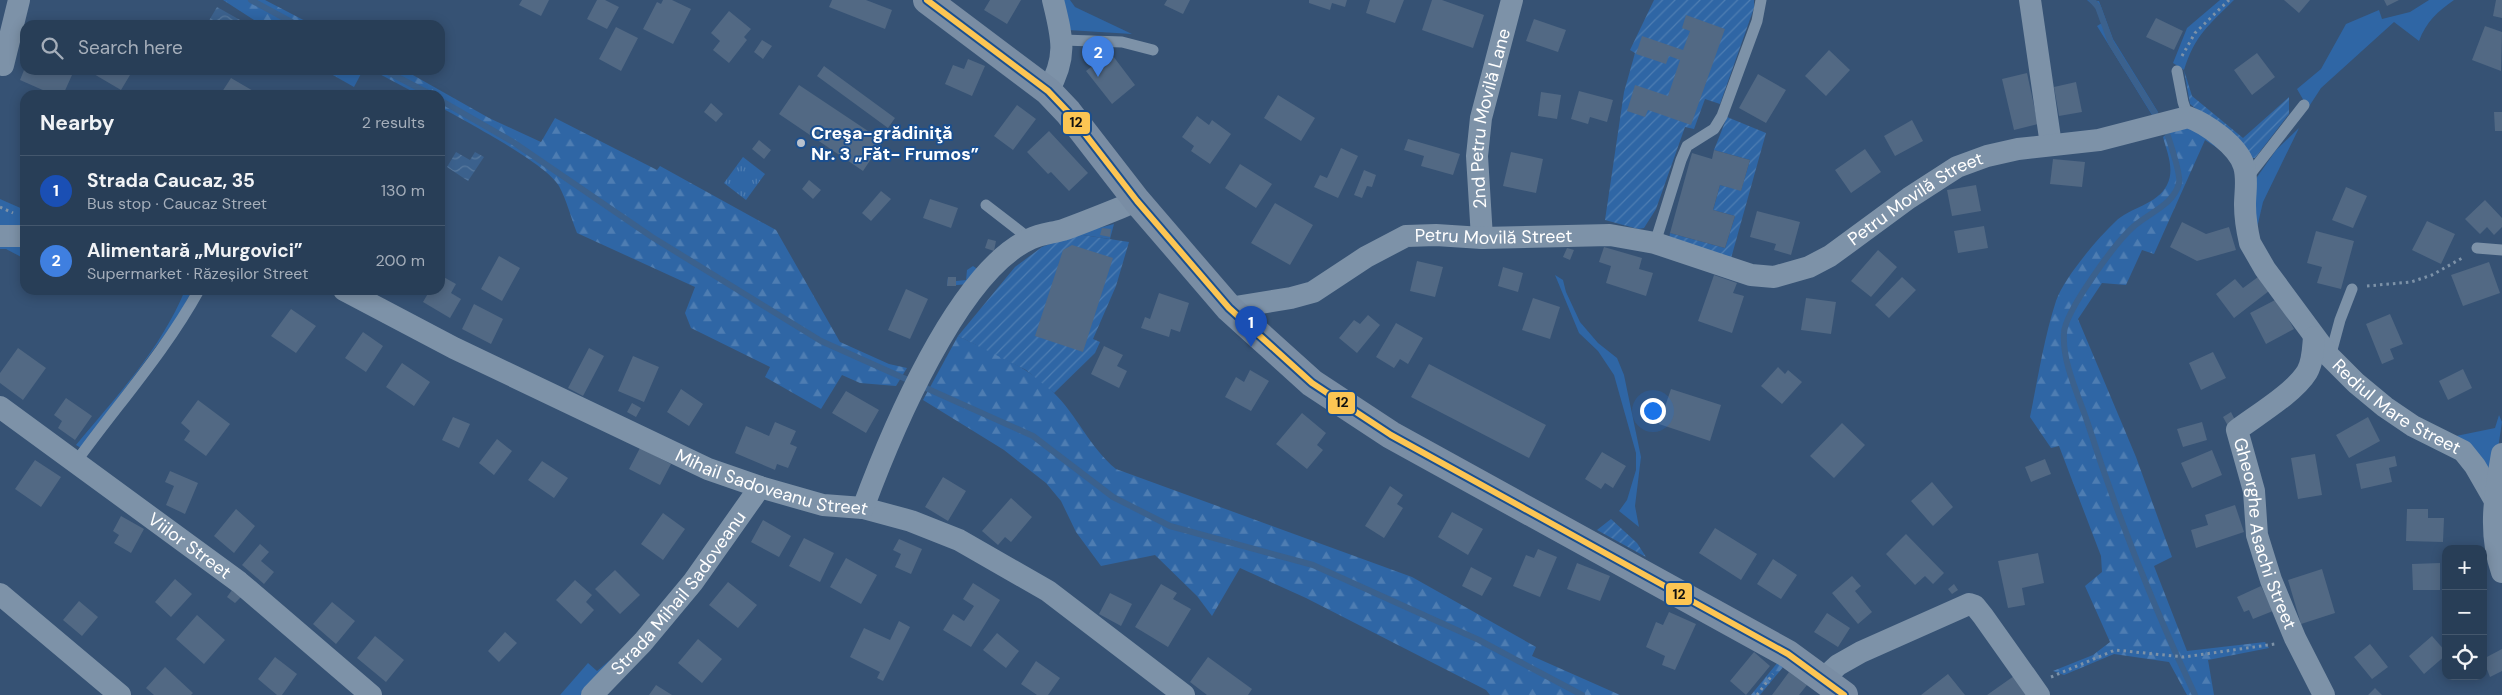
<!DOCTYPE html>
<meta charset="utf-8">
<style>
:root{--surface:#283e57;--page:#344961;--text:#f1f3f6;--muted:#a5aeba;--line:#44576d;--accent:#d6ab8b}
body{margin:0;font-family:"DM Sans",sans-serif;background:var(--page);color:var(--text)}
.controls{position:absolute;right:15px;bottom:15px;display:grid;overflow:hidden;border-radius:10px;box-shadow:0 2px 12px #0003}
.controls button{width:45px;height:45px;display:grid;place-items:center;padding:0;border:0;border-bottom:1px solid var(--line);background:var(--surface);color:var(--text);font:25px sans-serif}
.you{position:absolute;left:1652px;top:410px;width:18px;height:18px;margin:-12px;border:4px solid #fff;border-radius:50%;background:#1a73e8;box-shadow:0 0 0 8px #1a73e833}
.badge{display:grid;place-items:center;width:32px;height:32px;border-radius:50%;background:var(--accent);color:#fff;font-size:16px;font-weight:700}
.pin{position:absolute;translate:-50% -41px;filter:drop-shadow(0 1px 2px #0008)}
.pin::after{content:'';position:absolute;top:26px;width:18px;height:15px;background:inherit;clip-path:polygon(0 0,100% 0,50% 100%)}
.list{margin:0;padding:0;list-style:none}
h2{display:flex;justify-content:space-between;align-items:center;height:65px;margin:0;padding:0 20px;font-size:21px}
h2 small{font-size:16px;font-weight:400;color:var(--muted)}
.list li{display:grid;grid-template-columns:32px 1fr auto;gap:15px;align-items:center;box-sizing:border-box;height:70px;padding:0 20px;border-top:1px solid var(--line)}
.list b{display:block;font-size:19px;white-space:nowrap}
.list p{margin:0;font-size:16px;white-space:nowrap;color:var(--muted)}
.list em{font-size:16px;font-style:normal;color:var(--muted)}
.icon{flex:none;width:28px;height:28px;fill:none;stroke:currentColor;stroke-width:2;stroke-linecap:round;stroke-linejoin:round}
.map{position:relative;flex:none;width:2502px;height:695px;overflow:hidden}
.search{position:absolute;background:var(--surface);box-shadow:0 2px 12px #0003;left:20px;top:20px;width:425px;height:55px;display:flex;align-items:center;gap:12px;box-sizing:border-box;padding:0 18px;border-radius:15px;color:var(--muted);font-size:19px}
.panel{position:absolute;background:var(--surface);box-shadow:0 2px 12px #0003;left:20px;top:90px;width:425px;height:205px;border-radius:15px}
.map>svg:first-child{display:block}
.grass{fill:#2f66a5}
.forest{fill:url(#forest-firs)}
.park{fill:url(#park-tufts)}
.garden{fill:url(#garden-furrows)}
.water{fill:url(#water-waves)}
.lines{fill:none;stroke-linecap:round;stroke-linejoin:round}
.stream{stroke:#3b618d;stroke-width:6}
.building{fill:#526984}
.path{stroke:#7d92a8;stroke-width:3;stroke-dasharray:2.5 4;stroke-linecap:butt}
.lane{stroke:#7d92a8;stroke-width:11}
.street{stroke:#7d92a8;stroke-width:22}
.secondary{stroke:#798da4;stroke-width:28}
.bus-1-casing{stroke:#1b4f8f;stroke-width:10}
.bus-1{stroke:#fcc553;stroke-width:6}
.poi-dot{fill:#b9c2ce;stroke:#1b4f8f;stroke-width:2}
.labels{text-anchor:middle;stroke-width:4;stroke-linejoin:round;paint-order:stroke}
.street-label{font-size:18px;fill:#fff;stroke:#1b4f8f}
.poi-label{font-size:18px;font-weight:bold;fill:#fff;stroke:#1b4f8f;text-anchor:start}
.line-badge{stroke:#1b4f8f;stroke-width:2}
.pale-badge-label{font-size:14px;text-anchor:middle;font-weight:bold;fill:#111}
</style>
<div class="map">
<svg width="2502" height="695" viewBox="0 0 2502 695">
<defs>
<pattern id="forest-firs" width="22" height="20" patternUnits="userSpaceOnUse" patternTransform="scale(1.25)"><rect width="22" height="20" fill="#2f66a5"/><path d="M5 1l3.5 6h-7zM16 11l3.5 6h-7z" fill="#4e7db2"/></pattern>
<pattern id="park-tufts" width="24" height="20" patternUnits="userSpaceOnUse" patternTransform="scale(1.25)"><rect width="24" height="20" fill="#2f66a5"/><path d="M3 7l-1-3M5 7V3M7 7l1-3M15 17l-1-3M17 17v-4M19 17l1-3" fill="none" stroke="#4e7db2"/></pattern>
<pattern id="garden-furrows" width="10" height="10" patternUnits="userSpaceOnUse" patternTransform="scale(1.25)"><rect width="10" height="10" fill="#2f66a5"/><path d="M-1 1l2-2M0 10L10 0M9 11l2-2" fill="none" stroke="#4e7db2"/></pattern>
<pattern id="water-waves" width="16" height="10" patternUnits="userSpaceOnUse" patternTransform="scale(1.25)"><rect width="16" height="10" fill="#3b618d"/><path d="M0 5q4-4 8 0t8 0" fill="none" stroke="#58799e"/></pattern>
</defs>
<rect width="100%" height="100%" fill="#365274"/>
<path class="grass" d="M1060 0H1070L1075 7 1132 34 1068 30Z
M2087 0 2099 1 2113 39 2158 112 2152 115 2097 26 2102 23 2095 7Z
M2220 0H2234C2209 25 2195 35 2184 70L2173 63 2187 28Z
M2429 0H2454C2438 11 2426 22 2419 41L2394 22 2321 88 2308 108 2297 89 2321 69 2346 24 2379 10 2382 19 2410 12Z
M2299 128 2263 202 2254 241 2255 180 2276 150Z
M0 199 25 210V230L0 229Z
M1114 224 1110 239 1076 234Z
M0 241H25V259L6 249H0Z
M973 266 979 270 968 284 947 286 948 277H956V281L966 280 967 270Z
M1555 275 1563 280 1566 292 1580 322 1598 343 1617 358 1624 375 1641 457 1635 506 1639 527 1619 511 1627 500 1636 470V453L1614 375 1598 351 1579 333Z
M185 290H192L180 314 81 448 76 445C116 397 161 349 185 290Z
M2499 415 2502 422 2492 488 2456 436 2495 428Z
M622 650 585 695H560L588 663 597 671Z"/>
<path class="forest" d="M223 0H265L313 25H262Z
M324 70H363L354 87Z
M372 70H404L489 118 541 142 555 118 657 170 660 166 776 230 840 342 889 364 907 368 896 386 860 383 842 375 821 409 765 377 770 367 691 328 685 313 695 287 577 233C571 218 567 201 559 186 547 164 465 121 440 107V95H419Z
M2189 123 2231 157 2205 140 2154 254 2142 250 2126 285 2102 283 2078 319 2136 457 2172 557 2154 566 2187 651 2265 642 2269 648 2208 660 2214 695H2187L2169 662 2114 654 2064 675 2053 671 2093 655 2110 642 2085 586 2102 572 2101 556 2059 446 2051 448 2030 417C2038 378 2044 338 2056 301 2064 278 2097 239 2115 222 2130 207 2157 205 2167 185 2175 170 2167 152 2163 137L2177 126Z
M958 336C991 352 1027 366 1053 392 1077 415 1090 448 1116 469L1412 577 1536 647 1532 656 1620 695H1490L1486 690 1306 598 1240 568 1212 616 1197 596 1155 555 1101 566 1076 532 1061 501 1046 483 1004 450 923 400Z
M1778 662 1784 666 1760 695H1751Z"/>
<path class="park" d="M743 157 765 174 746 200 724 183Z"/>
<path class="garden" d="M1654 0H1754V8L1720 104 1705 99 1694 129 1685 127 1656 209 1644 228 1638 229 1605 220 1624 92 1635 53 1630 50Z
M2184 70 2192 96 2243 138 2289 97V114L2255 158H2248L2222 129 2190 104Z
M1727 117 1766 133 1730 262 1669 240 1670 233 1725 248 1735 216 1713 210 1720 185 1741 190 1750 160 1714 150Z
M1076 234 1129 242 1116 286 1093 339 1100 342 1095 353 1054 393 1026 370 958 336 1015 267 1042 247Z
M1611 519 1637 543 1646 557 1597 530Z"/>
<path class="water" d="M217 7 249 25 207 24Z
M456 152 470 160 475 152 484 157 468 181 447 167Z"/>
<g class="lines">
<path class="stream" d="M251 0 297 25
M2092 0 2098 7 2111 43 2156 115
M384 70 432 95
M440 100 513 142 652 237 821 341 1033 436 1113 497 1170 526 1313 565 1479 640 1582 695
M2168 136C2171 146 2181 174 2179 183 2174 205 2148 213 2133 227 2116 242 2065 311 2064 333 2062 362 2078 394 2087 421 2117 515 2153 606 2195 695"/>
</g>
<path class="building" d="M522 0H549L541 16 519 5Z
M597 0H605L619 7 607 29 587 19Z
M663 0H672L691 9 673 44 643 29 657 2 661 4Z
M832 0H866L892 10 885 29 829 7Z
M990 0H1021L1007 24 984 10Z
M1167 0H1190L1183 14 1164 5Z
M1309 0H1347L1345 7 1332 3 1330 10 1309 3Z
M1370 0H1404L1395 23 1366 13Z
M1432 0H1442L1484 15 1473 48 1422 30Z
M2284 0H2310L2299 13Z
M2384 0H2399L2387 6Z
M2496 0H2502V18L2493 16Z
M729 11 751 29 744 37 747 40 729 63 713 50 720 41 711 33Z
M1686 15 1725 29 1691 125 1648 110 1645 117 1627 111 1635 85 1668 96 1680 60 1669 56 1666 64 1636 54 1642 36 1683 50 1690 31 1682 28Z
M2156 18 2183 31 2174 50 2146 37Z
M1534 19 1566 30 1558 52 1526 41Z
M2485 26 2502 32 2501 71 2472 60Z
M616 27 638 38 621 71 599 59Z
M762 40 772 46 763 59 754 52Z
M1829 50 1850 70 1826 96 1805 76Z
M1110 52 1135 85 1112 104 1086 71Z
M2257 53 2275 77 2252 95 2234 70Z
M968 59 985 66 972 96 945 84 953 65 964 69Z
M824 66 895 118 888 128 817 76Z
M24 70H60L72 75 63 95H54L20 80Z
M87 70H133L121 90Z
M2027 73 2038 124 2014 130 2002 79Z
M1758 74 1786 90 1766 123 1739 108Z
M231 78 255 92 253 95H220Z
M2076 82 2082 112 2059 116 2054 87Z
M799 85 883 141 863 171 779 114Z
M1579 91 1613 100 1607 122 1590 117 1588 124 1571 119Z
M1541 92 1561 95 1557 119 1538 116Z
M1278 95 1315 118 1301 141 1264 118Z
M711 103 723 114 716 122 704 112Z
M1017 105 1036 119 1013 150 994 136Z
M2494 112H2502V131H2495Z
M1197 116 1209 125 1212 120 1231 134 1210 164 1191 151 1194 146 1182 137Z
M1912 120 1923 141 1895 156 1884 136Z
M1049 131 1088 173 1069 191 1051 172 1048 174 1027 152Z
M1408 139 1460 154 1453 175 1421 166 1424 156 1404 150Z
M759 140 771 150 764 159 752 149Z
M1341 148 1358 156 1338 198 1314 187 1320 175 1327 178Z
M1865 149 1881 172 1851 193 1835 170Z
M1714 150 1750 160 1741 191 1720 185 1713 210 1735 216 1725 248 1670 233 1692 153 1712 159Z
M1511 152 1543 159 1536 193 1503 186Z
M2053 159 2085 162 2082 187 2050 184Z
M1240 164 1272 184 1256 208 1225 188Z
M1364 170 1376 175 1372 187 1367 186 1362 198 1354 195Z
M809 180 821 190 813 199 802 189Z
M1976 185 1981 211 1952 216 1947 190Z
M2346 187 2367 196 2353 228 2332 220Z
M881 191 891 199 871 221 862 213Z
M930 199 958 208 951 228 923 218Z
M2485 200 2502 218V227L2494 235 2487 227 2480 234 2465 219Z
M1275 203 1313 225 1290 265 1251 243Z
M1757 211 1800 222 1791 255 1774 250 1776 244 1750 237Z
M2427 221 2455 234 2441 264 2412 250Z
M2182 222 2206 234 2229 227 2236 250 2197 261 2170 247Z
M1984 226 1988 248 1958 253 1954 231Z
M1102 228 1111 229 1110 237 1100 235Z
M2316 231 2354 241 2341 289 2317 283 2322 267 2307 263Z
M988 239 996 241 994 251 985 248Z
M1072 245 1113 258 1083 352 1035 336 1063 250Z
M1604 247 1642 258 1639 269 1653 273 1646 296 1606 283 1611 266 1599 262Z
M1567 248 1574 250 1570 260 1563 257Z
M1878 250 1897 267 1871 297 1851 281Z
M499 256 520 268 502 301 481 289Z
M1417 261 1443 267 1435 297 1410 291Z
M2489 262 2500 293 2463 306 2451 275Z
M1503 267 1523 273 1518 292 1498 286Z
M440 275 456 284 451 293 461 299 450 318 423 302 430 290H440Z
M1714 275 1737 283 1733 293 1744 296 1732 333 1698 321Z
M948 277H956V286H947Z
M1902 277 1916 290 1889 318 1875 305Z
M2258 277 2269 291 2234 318 2216 294 2235 279 2243 288Z
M906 289 928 299 910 339 888 330Z
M1159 293 1189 303 1180 332 1171 329 1169 337 1141 328 1145 317 1150 319Z
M1533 298 1560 307 1550 339 1522 330Z
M1806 298 1836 302 1831 334 1801 330Z
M2277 299 2294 329 2266 344 2250 313Z
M474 304 503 319 491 344 462 329Z
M291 309 316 326 296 353 271 336Z
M2390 314 2403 344 2390 349 2394 359 2382 364 2366 324Z
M1368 315 1380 325 1357 353 1339 338 1354 320 1360 324Z
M1396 323 1423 338 1408 364 1400 359 1394 368 1376 357Z
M363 332 383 346 366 372 345 358Z
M1104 346 1123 355 1117 366 1127 371 1119 388 1091 374Z
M18 348 46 368 23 400 0 383V373Z
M589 348 604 356 583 396 568 388Z
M2213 352 2226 378 2201 390 2189 363Z
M633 356 659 367 644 402 618 391Z
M402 363 430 382 414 406 386 387Z
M1429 364 1546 425 1529 458 1411 397Z
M1778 367 1785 374 1788 370 1802 382 1782 404 1761 386Z
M2463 369 2472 388 2448 400 2439 381Z
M1250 370 1269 381 1251 411 1225 397 1236 377 1244 382Z
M681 389 703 404 689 426 667 412Z
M1671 389 1721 405 1710 441 1659 424Z
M846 391 879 410 866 433 832 413Z
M66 398 92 416 75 440 58 428 62 421 54 415Z
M198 400 230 424 206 456 184 440 190 431 181 423Z
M632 403 641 408 636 417 627 412Z
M2231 412 2236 422 2228 426 2223 417Z
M1302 413 1326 433 1317 445 1323 450 1307 469 1276 444Z
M453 417 470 424 459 448 442 440Z
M2368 417 2380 441 2349 458 2336 435Z
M775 422 796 431 790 444 797 447 788 468 777 464 775 470 735 453 746 426 769 436Z
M2202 422 2207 440 2183 447 2177 429Z
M1842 423 1865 445 1834 478 1810 456Z
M497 439 512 451 494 475 479 463Z
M640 448 671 464 660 485 629 469Z
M2212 450 2222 475 2192 488 2181 463Z
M1602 452 1626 466 1613 488 1605 483 1601 489 1585 479Z
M2315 454 2322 495 2298 499 2291 458Z
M2395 456 2397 466 2389 468 2392 482 2361 489 2356 464Z
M2045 459 2051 474 2031 482 2025 467Z
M35 460 61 477 41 507 15 489Z
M542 461 568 478 554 498 528 480Z
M170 471 198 483 185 514 166 505 174 486 165 482Z
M943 477 966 491 948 521 925 507Z
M1932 482 1953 507 1933 526 1911 501Z
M1390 486 1403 495 1397 504 1403 508 1384 538 1365 526Z
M1011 498 1032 517 1011 542 1005 537 998 545 982 531Z
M2235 505 2244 532 2196 548 2191 530 2208 525 2205 515Z
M236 509 255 526 234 553 214 536Z
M2407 509H2428V518H2444L2443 542 2406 541Z
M1452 512 1483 529 1468 555 1438 537Z
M663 513 685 529 663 560 641 544Z
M121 516 144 529 131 553 114 543 119 535 113 531Z
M763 520 791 536 779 557 751 542Z
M1715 528 1757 554 1741 580 1699 553Z
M1906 534 1944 573 1933 584 1925 576 1915 585 1886 554Z
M804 538 834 553 820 582 789 566Z
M899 539 922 549 911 574 895 567 901 554 893 550Z
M260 544 269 552 261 561 274 572 264 584 242 565Z
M1538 549 1557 557 1540 597 1513 586 1526 555 1534 558Z
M2038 553 2044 583 2022 588 2025 605 2008 608 1998 561Z
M846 558 877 575 861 604 830 587Z
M1773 559 1797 575 1781 599 1757 584Z
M1577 563 1610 576 1600 601 1567 589Z
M2440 563V590H2413L2412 564Z
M1471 567 1492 578 1482 596 1462 586Z
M2322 569 2335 613 2301 624 2288 580Z
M615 570 640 595 620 614 595 589Z
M1852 576 1861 586 1855 591 1872 612 1858 624 1832 593Z
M175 579 192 594 171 617 155 602Z
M575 580 592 595 586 602 594 610 581 624 556 600Z
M728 582 757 605 738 628 709 605Z
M973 583 1000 600 971 647 943 630 953 614 964 621 974 606 963 599Z
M1161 584 1177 593 1173 599 1191 609 1168 647 1135 627Z
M1954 584 1958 590 1952 594 1948 589Z
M2261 586 2273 611 2253 619 2249 610 2244 612 2237 597Z
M232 590 241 597 235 603 227 597Z
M1110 593 1132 604 1121 626 1099 614Z
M79 601 98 617 82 636 63 620Z
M332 602 355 621 336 644 313 624Z
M1669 612 1696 624 1675 670 1662 665 1665 656 1646 647 1656 622 1663 625Z
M1827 613 1850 628 1838 647 1814 632Z
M197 615 225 640 204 664 176 639Z
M899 621 910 627 883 681 877 678 880 672 850 657 864 628 890 640Z
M505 632 517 643 499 662 488 651Z
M997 633 1019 651 1006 668 983 650Z
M375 636 404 660 386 682 357 658Z
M2432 636 2446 652V655L2424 674 2409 656Z
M698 639 722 659 702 683 678 663Z
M2370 644 2388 667 2372 679 2354 657Z
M2502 649V671L2490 677 2483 659Z
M1754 652 1770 666 1746 695 1730 681Z
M275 657 297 674 282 695H277L258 679Z
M1208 657 1252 689 1248 695H1207L1190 682Z
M1036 661 1060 678 1048 695H1037L1021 684Z
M165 667 193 693 191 695H154L146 688Z
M1789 672 1807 685 1799 695H1772Z
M1948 674 1965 695H1921Z
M2014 676 2028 695H1987Z
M656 685 672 695H649Z
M2375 688 2382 695H2368Z"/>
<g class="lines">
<path class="path" d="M2182 56 2195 33 2229 0
M0 207 13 213
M2367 286 2411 282 2432 275 2464 257
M2051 677 2115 650 2184 657 2275 644
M1757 695 1773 674"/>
<path class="lane" d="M1063 40 1122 42 1153 50
M2177 71 2183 102 2188 117
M2247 178 2304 105
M986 205 1030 239
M1655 243 1681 160 1687 146 1714 129 1722 116 1757 21 1761 0
M2477 248 2502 250
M2330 357 2340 320 2352 289
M76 462C117 405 165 352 199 290"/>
<g class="street">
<path d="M2030 0 2051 145"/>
<path d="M3 65 19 0"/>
<path d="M1048 91C1068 56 1062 37 1053 0"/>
<path d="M0 236H25"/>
<path id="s1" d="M1482 238 1477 156 1481 118 1512 0"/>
<path id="s2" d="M344 290 454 348 708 469 760 487 823 505 863 508 911 521 959 540 1048 591 1184 695"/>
<path id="s3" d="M1229 308 1291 298 1313 292 1366 257 1406 236 1436 235 1482 238 1610 235 1655 243 1751 275 1774 277 1809 267 1830 256 1909 198 1957 167 1987 156 2018 149 2099 140 2188 117C2207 124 2238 146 2244 166 2248 179 2245 192 2245 205 2245 218 2247 230 2250 243L2265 269 2330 357 2356 383 2385 407 2413 426 2463 451 2475 466 2494 499"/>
<path id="s4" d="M2314 337C2313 348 2313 362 2307 372 2294 393 2257 415 2237 430L2254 491 2257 535 2271 580 2295 638 2324 695"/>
<path id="s5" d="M0 407 239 582 371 695"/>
<path d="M2502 454C2495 495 2488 532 2502 572"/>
<path d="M863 508C890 435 957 272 1030 239 1040 234 1052 233 1063 230 1088 221 1112 211 1137 201"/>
<path d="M0 594 120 695"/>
<path d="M1824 678 1838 665 1861 652 1969 604 1975 606 1983 616 2039 695"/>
<path id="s6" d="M592 695 643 642 693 582 760 487"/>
</g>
<path class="secondary" d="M927 0 1048 91 1068 112 1137 201 1229 308 1312 383 1391 435 1788 654 1844 695"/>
<defs>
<path id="bus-1" d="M927 0 1048 91 1068 112 1137 201 1229 308 1312 383 1391 435 1788 654 1844 695"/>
</defs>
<use href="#bus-1" class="bus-1-casing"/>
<use href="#bus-1" class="bus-1"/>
</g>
<circle class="poi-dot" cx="801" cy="143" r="5"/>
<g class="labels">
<g class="street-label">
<text dy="6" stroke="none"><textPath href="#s1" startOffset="121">2nd Petru Movilă Lane</textPath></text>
<text dy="6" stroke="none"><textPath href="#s3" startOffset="732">Petru Movilă Street</textPath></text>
<text dy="6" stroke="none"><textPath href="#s3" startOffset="282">Petru Movilă Street</textPath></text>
<text dy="6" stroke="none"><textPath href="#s3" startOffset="1398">Rediul Mare Street</textPath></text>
<text dy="6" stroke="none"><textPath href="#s2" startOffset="471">Mihail Sadoveanu Street</textPath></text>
<text dy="6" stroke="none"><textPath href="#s4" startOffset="235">Gheorghe Asachi Street</textPath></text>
<text dy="6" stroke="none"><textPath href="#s5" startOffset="235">Viilor Street</textPath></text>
<text dy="6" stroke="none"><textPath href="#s6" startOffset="134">Strada Mihail Sadoveanu</textPath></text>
</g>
<g class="poi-label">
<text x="811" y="139">Creşa-grădiniţă<tspan x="811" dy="21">Nr. 3 „Făt- Frumos”</tspan></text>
</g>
</g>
<g class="line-badge">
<rect x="1062" y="111" width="29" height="24" rx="5" fill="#fcc553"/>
<rect x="1327" y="391" width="29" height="24" rx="5" fill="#fcc553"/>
<rect x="1665" y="582" width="28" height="24" rx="5" fill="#fcc553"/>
</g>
<g class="pale-badge-label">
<text x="1076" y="127">12</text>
<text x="1342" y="407">12</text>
<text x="1679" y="599">12</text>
</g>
</svg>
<div class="controls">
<button>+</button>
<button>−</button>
<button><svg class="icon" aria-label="locate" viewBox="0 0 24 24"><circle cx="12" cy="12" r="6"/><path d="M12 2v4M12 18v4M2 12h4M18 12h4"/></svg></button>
</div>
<div class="you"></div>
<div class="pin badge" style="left:1251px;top:347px;background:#1a4fb4">1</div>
<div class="pin badge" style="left:1098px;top:77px;background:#3f7fe0">2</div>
<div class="search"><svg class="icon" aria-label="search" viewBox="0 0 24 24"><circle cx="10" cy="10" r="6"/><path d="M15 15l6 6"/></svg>Search here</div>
<section class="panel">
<h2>Nearby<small>2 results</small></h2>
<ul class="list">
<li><span class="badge" style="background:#1a4fb4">1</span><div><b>Strada Caucaz, 35</b><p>Bus stop · Caucaz Street</p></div><em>130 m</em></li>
<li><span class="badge" style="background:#3f7fe0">2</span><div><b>Alimentară „Murgovici”</b><p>Supermarket · Răzeșilor Street</p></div><em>200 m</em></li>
</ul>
</section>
</div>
